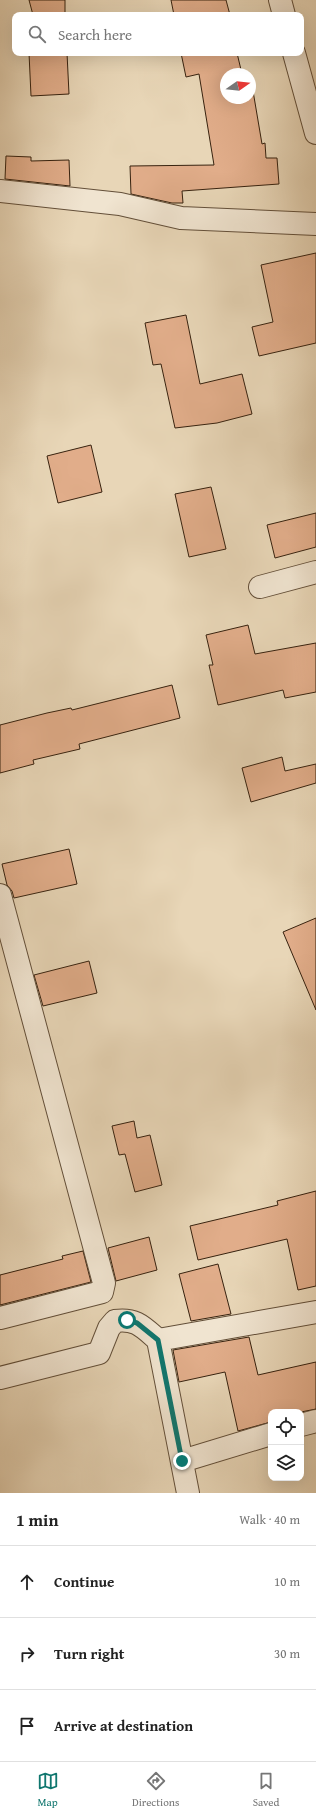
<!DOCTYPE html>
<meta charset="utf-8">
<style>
:root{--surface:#fff;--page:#f6f6f6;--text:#222;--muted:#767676;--line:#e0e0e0;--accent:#0f766e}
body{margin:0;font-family:"Gentium Book Plus",serif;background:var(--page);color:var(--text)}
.controls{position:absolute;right:12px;bottom:12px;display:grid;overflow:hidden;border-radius:8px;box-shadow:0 4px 16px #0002}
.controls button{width:36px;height:36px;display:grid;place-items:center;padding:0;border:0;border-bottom:1px solid var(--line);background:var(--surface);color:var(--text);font:20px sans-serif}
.compass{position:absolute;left:220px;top:68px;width:36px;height:36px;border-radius:50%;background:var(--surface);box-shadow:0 4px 16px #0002;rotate:76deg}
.stop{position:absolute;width:12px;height:12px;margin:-9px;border:3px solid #0f766e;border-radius:50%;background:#fff}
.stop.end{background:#0f766e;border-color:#fff;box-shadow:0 1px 4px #0008}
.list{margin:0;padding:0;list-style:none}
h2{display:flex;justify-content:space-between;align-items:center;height:52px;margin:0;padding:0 16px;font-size:17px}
h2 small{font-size:13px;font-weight:400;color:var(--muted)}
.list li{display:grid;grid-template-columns:26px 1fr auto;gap:12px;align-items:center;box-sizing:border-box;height:72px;padding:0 16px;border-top:1px solid var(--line)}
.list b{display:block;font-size:15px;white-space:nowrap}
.list em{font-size:13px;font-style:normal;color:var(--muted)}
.icon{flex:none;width:22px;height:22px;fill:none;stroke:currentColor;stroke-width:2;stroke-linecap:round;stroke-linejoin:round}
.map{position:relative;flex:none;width:316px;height:1493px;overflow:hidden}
.search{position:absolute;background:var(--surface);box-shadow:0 4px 16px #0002;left:12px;right:12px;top:12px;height:44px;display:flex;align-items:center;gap:10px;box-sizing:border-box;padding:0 14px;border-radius:8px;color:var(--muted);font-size:15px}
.sheet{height:268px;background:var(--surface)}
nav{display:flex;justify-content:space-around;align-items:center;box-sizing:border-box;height:56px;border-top:1px solid var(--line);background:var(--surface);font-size:11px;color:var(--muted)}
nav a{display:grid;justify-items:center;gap:2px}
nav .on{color:var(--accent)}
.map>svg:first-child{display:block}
.building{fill:#e1ad8a;stroke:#37220f}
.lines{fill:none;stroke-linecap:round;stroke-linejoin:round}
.minor-casing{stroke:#634f39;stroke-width:24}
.minor{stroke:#f0e4d0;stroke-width:22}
.route{stroke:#0f766e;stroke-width:5}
</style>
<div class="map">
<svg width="316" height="1493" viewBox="0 0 316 1493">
<rect width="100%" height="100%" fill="#e8d6b7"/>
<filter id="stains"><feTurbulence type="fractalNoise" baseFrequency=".005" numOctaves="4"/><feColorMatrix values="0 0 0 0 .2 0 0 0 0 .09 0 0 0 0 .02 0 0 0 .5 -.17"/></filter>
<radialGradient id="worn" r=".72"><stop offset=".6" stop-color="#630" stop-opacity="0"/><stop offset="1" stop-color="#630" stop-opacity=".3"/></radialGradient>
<path class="building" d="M29 0H65V15H33Z
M171 0H226L230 15H174Z
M29 53H67L69 94 31 96Z
M181 53H237L242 74H226V98H250V85H252L262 144 265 143 266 158H277L279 184 182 191 183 203H172L131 194 130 166 214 165 199 74 186 77Z
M6 156 31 157V161L69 160 70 186 5 179Z
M316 253V343L259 356 252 327 273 322 261 265Z
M186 315 200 384 242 374 252 414 217 423 175 428 161 364 153 365 145 323Z
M91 445 102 492 58 503 47 456Z
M211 487 226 549 189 557 175 494Z
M316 513V547L275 558 267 525Z
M248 625 255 654 316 643V692L285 698 283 690 218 705 209 665H213L206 635Z
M172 685 180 718 79 744 80 749 33 760 34 764 0 773V725L47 713 71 708 72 710Z
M282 757 285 771 316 764V783L251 802 242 768Z
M69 849 77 884 14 898 12 891 7 885 2 864Z
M316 918V1010L283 932Z
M89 961 97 993 43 1006 34 975Z
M134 1121 137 1138 150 1135 162 1185 135 1192 125 1154 119 1155 112 1126Z
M316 1191V1286L298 1290 287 1239 198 1260 190 1226 278 1205 277 1201Z
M149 1237 157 1270 116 1281 108 1248Z
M83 1251 91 1282 0 1305V1275L63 1259 62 1256Z
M218 1264 231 1314 191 1321 179 1274Z
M249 1337 258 1375 316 1362V1409L301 1412H271V1422L238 1431 225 1372 179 1382 173 1350Z"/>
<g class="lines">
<defs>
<path id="minor" d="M280 0 284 15
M294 53 316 133
M0 191 120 204 181 218 316 224
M260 587 316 572
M0 895 104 1283 102 1292 0 1318
M158 1340 188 1493
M0 1378 99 1353 109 1328 115 1321C136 1318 143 1327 158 1340L316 1312
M301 1425 316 1421
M182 1461 271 1434"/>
</defs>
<use href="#minor" class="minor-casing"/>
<use href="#minor" class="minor"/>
</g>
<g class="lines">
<path class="route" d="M127 1320 137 1323 158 1340 182 1461"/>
</g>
<rect width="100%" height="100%" filter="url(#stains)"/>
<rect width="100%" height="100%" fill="url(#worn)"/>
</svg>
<div class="controls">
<button><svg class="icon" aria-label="locate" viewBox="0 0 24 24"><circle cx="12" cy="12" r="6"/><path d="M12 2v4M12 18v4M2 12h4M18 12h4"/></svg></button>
<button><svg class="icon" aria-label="layers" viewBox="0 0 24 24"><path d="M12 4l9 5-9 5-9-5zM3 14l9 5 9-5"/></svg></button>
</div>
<svg class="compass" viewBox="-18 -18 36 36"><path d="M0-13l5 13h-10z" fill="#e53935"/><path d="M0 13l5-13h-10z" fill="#767676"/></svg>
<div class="stop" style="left:127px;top:1320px"></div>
<div class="stop end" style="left:182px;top:1461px"></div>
<div class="search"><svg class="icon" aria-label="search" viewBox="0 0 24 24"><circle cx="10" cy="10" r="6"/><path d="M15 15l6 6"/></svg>Search here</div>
</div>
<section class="sheet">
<h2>1 min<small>Walk · 40 m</small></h2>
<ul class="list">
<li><svg class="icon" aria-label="ahead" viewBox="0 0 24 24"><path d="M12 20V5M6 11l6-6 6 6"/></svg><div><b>Continue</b></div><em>10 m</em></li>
<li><svg class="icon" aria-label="right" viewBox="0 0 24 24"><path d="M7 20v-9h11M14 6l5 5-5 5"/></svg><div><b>Turn right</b></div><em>30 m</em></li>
<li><svg class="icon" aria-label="arrive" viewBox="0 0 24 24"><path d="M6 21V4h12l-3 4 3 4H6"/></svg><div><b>Arrive at destination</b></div></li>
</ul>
</section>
<nav>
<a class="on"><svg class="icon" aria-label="map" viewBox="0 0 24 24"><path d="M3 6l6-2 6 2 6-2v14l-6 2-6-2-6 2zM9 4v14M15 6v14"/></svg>Map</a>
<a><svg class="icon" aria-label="directions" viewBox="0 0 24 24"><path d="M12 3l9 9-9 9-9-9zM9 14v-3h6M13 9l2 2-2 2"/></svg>Directions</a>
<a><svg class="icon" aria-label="saved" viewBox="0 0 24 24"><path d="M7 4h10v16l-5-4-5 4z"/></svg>Saved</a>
</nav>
